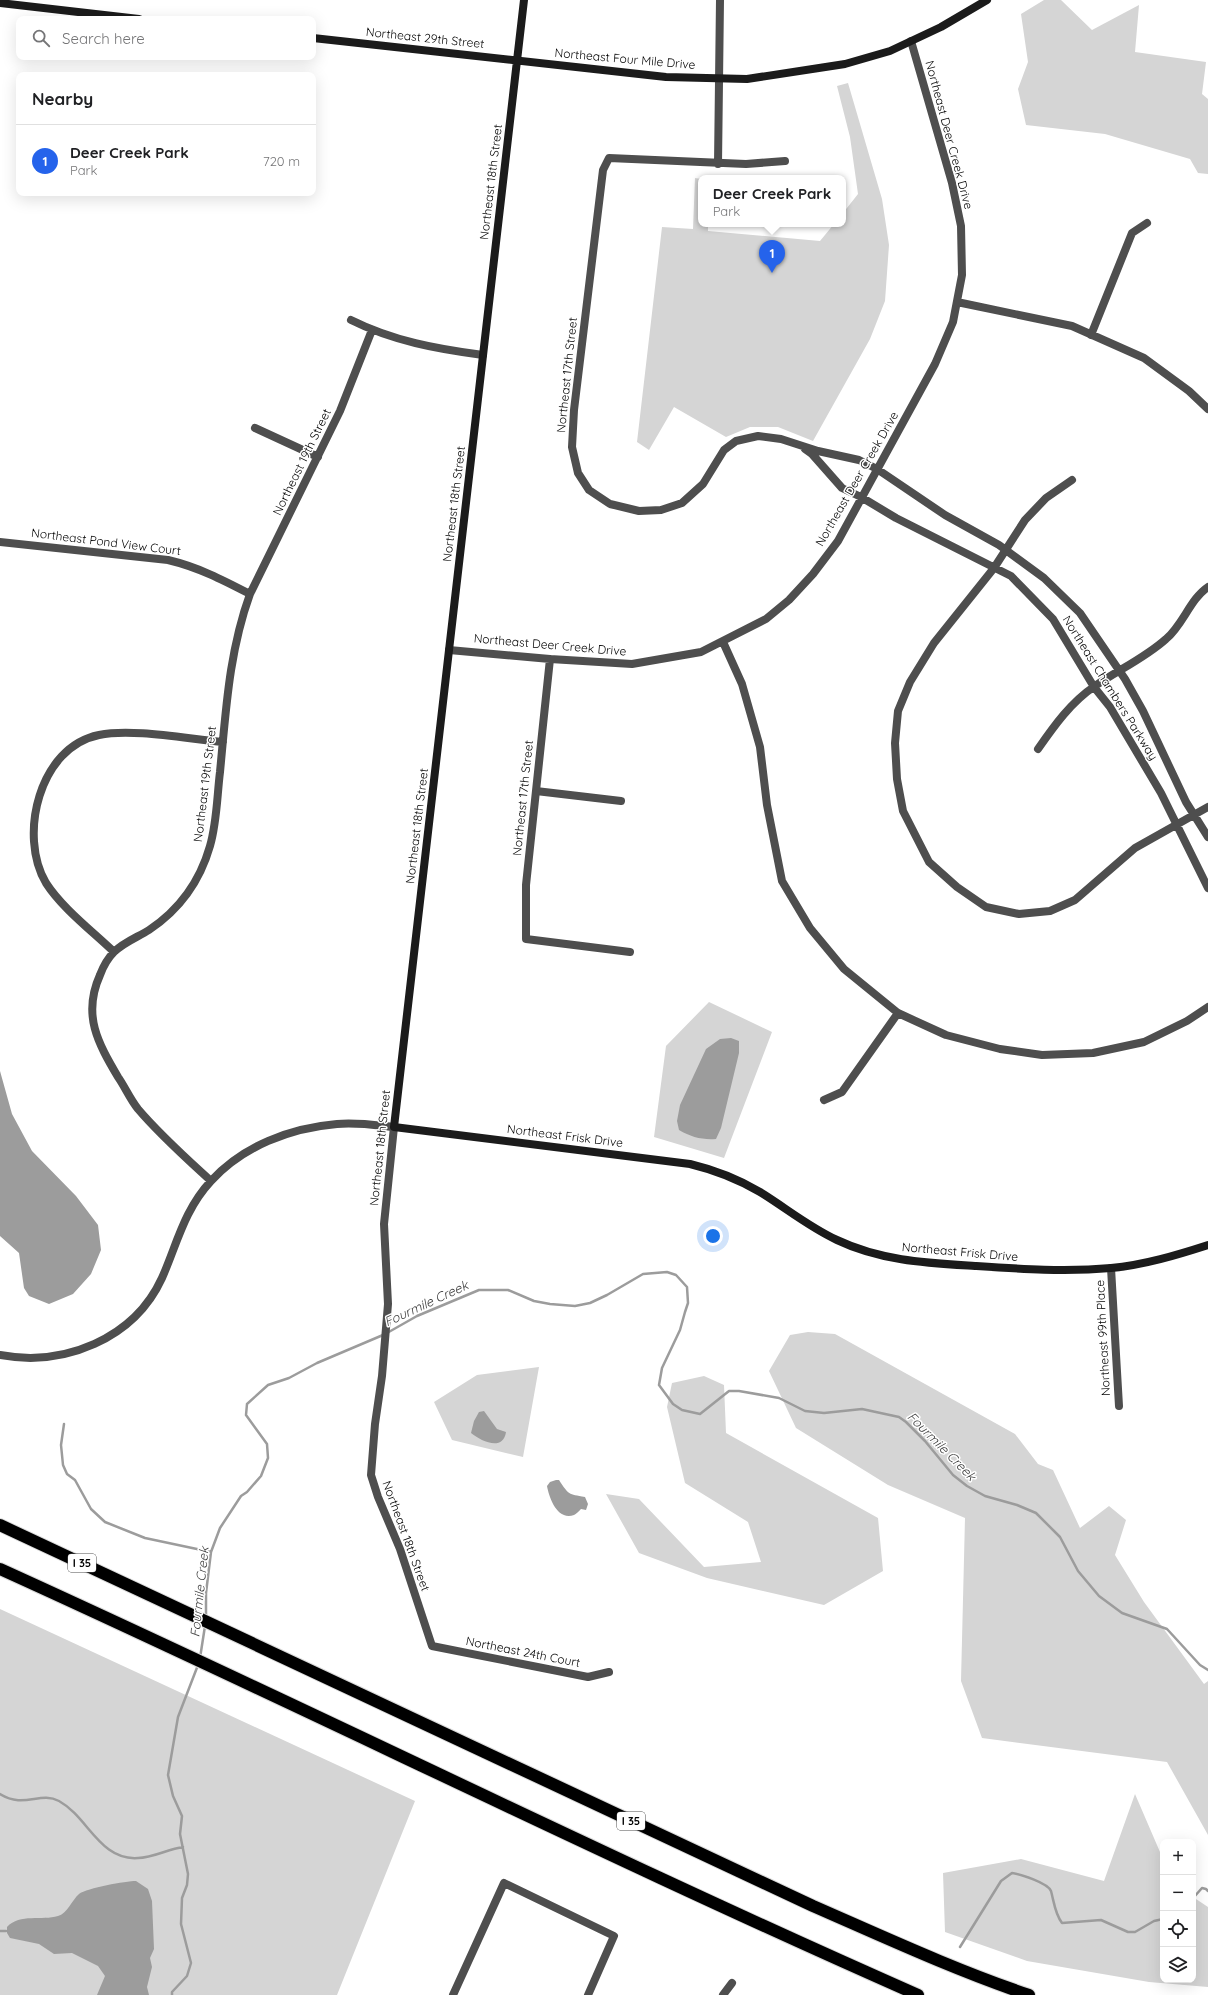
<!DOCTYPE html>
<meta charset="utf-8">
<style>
:root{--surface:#fff;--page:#f2f2f2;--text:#202124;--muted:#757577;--line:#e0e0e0;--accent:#2563eb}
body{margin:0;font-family:Quicksand,sans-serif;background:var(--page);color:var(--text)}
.controls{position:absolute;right:12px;bottom:12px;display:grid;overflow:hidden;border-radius:8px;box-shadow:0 4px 16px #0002}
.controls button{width:36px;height:36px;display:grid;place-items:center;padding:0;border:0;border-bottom:1px solid var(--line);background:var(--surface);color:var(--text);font:20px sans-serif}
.you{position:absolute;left:713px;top:1236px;width:14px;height:14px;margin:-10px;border:3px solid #fff;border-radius:50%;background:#1a73e8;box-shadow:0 0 0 6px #1a73e833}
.badge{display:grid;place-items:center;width:26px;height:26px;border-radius:50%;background:var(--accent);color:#fff;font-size:13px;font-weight:700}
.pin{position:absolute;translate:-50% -33px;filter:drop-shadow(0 1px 2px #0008)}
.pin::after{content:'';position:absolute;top:21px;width:14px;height:12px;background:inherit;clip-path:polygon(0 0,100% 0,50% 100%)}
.popup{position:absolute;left:698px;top:175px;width:148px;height:52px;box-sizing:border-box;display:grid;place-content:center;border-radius:8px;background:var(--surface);filter:drop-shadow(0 1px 3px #0005);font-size:13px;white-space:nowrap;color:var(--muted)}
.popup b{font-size:15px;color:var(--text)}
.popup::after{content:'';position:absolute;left:50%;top:100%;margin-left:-8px;border:8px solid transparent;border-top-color:var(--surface)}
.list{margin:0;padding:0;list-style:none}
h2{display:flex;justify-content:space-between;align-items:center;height:52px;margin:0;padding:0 16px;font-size:17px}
h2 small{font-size:13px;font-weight:400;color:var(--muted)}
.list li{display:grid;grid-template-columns:26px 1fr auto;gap:12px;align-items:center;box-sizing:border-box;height:72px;padding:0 16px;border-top:1px solid var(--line)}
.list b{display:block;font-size:15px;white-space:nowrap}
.list p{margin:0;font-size:13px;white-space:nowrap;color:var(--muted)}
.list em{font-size:13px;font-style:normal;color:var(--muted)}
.icon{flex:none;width:22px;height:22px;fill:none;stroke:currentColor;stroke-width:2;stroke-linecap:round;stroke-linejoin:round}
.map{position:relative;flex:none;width:1208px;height:1995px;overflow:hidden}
.search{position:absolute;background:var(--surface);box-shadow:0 4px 16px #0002;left:16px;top:16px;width:300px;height:44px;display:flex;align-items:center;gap:10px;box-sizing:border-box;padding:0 14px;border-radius:8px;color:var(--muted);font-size:15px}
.panel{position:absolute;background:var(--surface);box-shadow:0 4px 16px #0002;left:16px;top:72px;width:300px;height:124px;border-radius:8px}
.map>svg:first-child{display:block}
.green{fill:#d5d5d5}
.water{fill:#9c9c9c}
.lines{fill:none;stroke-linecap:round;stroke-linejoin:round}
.stream{stroke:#9c9c9c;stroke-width:2.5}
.highway-casing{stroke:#dbdbdb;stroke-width:14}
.street{stroke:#4e4e4e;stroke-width:8}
.secondary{stroke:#1b1b1b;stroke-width:8}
.highway{stroke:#000;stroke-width:12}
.labels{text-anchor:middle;stroke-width:3;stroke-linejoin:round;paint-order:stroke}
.shield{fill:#fff;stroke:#4c4c4c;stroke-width:1}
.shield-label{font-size:11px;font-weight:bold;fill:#000}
.street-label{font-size:12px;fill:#000;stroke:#fff}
.water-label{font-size:13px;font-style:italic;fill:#3d3d3d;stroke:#fff}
</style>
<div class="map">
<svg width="1208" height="1995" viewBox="0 0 1208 1995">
<rect width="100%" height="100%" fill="#fff"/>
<path class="green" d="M1044 0H1061L1092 30 1139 5 1135 52 1206 62 1202 94 1208 99V174L1198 173 1190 159 1105 134 1026 125 1018 89 1028 62 1021 14Z
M848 83 882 199 889 245 885 301 870 339 813 441 778 427H750L726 437 674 407 649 450 637 442 662 227 693 229 695 178 701 179V224H708V231L820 241 834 224H843V213L858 194 850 137 837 86Z
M709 1002 772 1032 724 1158 654 1137 666 1046Z
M808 1332 835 1334 1015 1434 1038 1464 1053 1470 1080 1528 1109 1506 1126 1520 1115 1555 1144 1602 1204 1684 1208 1681V1835L1167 1762 982 1738 961 1681 965 1518 888 1485 796 1428 769 1371 790 1335Z
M539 1367 523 1457 452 1440 434 1402 477 1375Z
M704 1376 724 1385 726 1433 878 1518 883 1571 824 1605 707 1578 639 1553 606 1494 639 1499 704 1567 761 1562 748 1522 685 1483 667 1407 672 1383Z
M0 1609 415 1801 337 1995H0Z
M1135 1794 1163 1859V1980H1193V1897L1208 1907V1987L1149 1982 1027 1961 945 1932 943 1873 1021 1859 1104 1881Z"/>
<path class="water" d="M731 1038 739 1041V1053L721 1128 716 1139C702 1140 691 1137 679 1130L677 1121 680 1105 706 1049 720 1039Z
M0 1071 12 1114 32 1151 76 1196 98 1225 101 1250 91 1274 73 1294 49 1304 29 1296 24 1288 19 1253 0 1236Z
M484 1411 497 1429 506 1432C503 1452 481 1441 471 1433L474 1421 479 1412Z
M556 1480H559C569 1495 568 1494 585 1497L588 1504 586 1510 581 1509C579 1511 576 1514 574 1515 557 1521 549 1497 547 1486L550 1482Z
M136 1881 148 1889 152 1901 154 1949 150 1958 152 1967 147 1987 149 1995H97L105 1976 98 1966 72 1953 54 1954 39 1944 10 1938 7 1933V1927C20 1913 42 1921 58 1916 67 1914 72 1900 79 1894 87 1888 126 1881 136 1881Z"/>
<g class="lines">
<path class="stream" d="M387 1333 417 1316 479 1290H508L534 1301 550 1304 575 1306 590 1303 607 1295 643 1274 667 1272 676 1275 687 1287 688 1303 685 1312 680 1330 662 1368 659 1385 673 1404 682 1410 700 1414 729 1391H739L779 1398 805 1411 824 1413 862 1409 899 1417 906 1422 925 1441 953 1475 967 1486 985 1496 1017 1505 1036 1513 1060 1537 1078 1571 1099 1596 1122 1613 1167 1629 1200 1665 1208 1670
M64 1424 61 1445 63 1465 67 1474 75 1480 91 1509 105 1522 145 1538 211 1552
M206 1617V1593L211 1552 220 1528 241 1496 247 1492 261 1476 268 1458 267 1444 246 1415 247 1404 268 1385 289 1378 317 1363 383 1335
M200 1658 205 1626
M0 1794C24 1809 40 1791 59 1801 88 1817 100 1861 138 1858 153 1858 168 1849 183 1847
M1193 1901 1194 1897 1202 1888 1206 1889 1208 1891
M0 1931H6
M960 1947 1001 1881 1012 1873C1020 1874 1048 1883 1051 1891 1054 1902 1055 1914 1062 1923L1101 1920 1128 1932H1135L1154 1921 1163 1919
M172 1995V1992L187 1976 191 1963 181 1924 182 1898 187 1885 188 1874 180 1834 182 1816 173 1796 168 1775 178 1717 198 1665"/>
<defs>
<path id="highway" d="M0 1525 813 1906C884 1937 955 1970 1029 1995
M0 1569C307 1708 609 1859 918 1995"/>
</defs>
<use href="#highway" class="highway-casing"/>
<path class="street" d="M785 161 746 164 609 158 603 170 574 410 572 447 578 473 589 490 610 504 639 511 661 510 682 503 703 484 724 450 736 441 758 436 781 439 818 451 859 460 877 469 945 515 999 545 1044 578 1080 613 1125 679 1143 711 1186 802 1208 837
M718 164 720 0
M957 302 1072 326 1144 358 1189 391 1208 409
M351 320C393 341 437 349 483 355
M1091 335 1132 233 1147 223
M255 428 318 457
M805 449 812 454 842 488 861 497 896 518 1011 576 1053 619 1094 687 1110 707 1161 793 1208 888
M1072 480 1046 498 1025 520 994 568 934 643 910 682 898 711 895 743 897 779 903 811 929 862 957 887 986 907 1019 914 1050 911 1075 900 1135 848 1208 807
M0 542 168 560C198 567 223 580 250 594
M723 642 742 684 760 747 767 805 782 881 810 928 844 969 898 1013 946 1035 1000 1049 1042 1055 1093 1053 1144 1042 1187 1021 1208 1007
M449 650 550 659 632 664 701 652 766 619 789 600 813 574 838 541 935 364 953 322 962 275 961 226 952 183 911 41
M550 659 526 885V939L630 952
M1038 749C1054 726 1071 702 1095 686 1118 670 1145 658 1166 639 1183 625 1190 599 1208 587
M536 791 621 801
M114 952C92 931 62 908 46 883 18 836 39 747 99 735 132 728 188 739 223 742
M824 1100 842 1092 898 1013
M211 1181C186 1158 160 1135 138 1109 130 1099 125 1087 118 1077 98 1043 82 1015 100 975 103 967 108 958 114 952 124 942 138 937 149 930 179 910 200 881 210 846 217 822 217 796 220 772 226 710 229 652 250 594L340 411 372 330
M1111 1268 1119 1406
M0 1355C64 1367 134 1339 162 1278 177 1244 184 1210 211 1181 243 1146 290 1128 337 1124 356 1122 375 1125 394 1127L384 1224 388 1304 382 1376 375 1424 371 1475 378 1497 400 1549 432 1646 588 1677 609 1672
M453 1995 504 1883 614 1936 588 1995
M723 1995 732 1983"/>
<path class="secondary" d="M524 0 394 1127 690 1164C715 1170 738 1179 760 1192 786 1208 809 1227 837 1240 881 1261 928 1263 975 1266 1021 1269 1066 1272 1111 1268 1144 1265 1177 1255 1208 1245
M0 3 139 19
M313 38 666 77 747 79 845 64 890 51 941 27 987 0"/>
<use href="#highway" class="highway"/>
</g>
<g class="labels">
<g class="shield">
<rect x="68" y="1554" width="28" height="18" rx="3"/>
<rect x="617" y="1812" width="28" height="18" rx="3"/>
</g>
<g class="shield-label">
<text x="82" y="1567">I 35</text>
<text x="631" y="1825">I 35</text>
</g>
<g class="street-label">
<text transform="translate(425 38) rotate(6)" y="4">Northeast 29th Street</text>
<text transform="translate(625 59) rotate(5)" y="4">Northeast Four Mile Drive</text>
<text transform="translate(949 135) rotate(75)" y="4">Northeast Deer Creek Drive</text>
<text transform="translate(491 182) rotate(-83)" y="4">Northeast 18th Street</text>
<text transform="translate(567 375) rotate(-84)" y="4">Northeast 17th Street</text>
<text transform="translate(302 462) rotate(-64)" y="4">Northeast 19th Street</text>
<text transform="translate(857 479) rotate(-60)" y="4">Northeast Deer Creek Drive</text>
<text transform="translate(454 504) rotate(-83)" y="4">Northeast 18th Street</text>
<text transform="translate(106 542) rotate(7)" y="4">Northeast Pond View Court</text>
<text transform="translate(550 645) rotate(5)" y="4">Northeast Deer Creek Drive</text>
<text transform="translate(1110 688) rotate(58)" y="4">Northeast Chambers Parkway</text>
<text transform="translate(205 784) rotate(-83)" y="4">Northeast 19th Street</text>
<text transform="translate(523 798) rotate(-84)" y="4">Northeast 17th Street</text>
<text transform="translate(417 826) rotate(-83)" y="4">Northeast 18th Street</text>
<text transform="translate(565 1136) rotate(7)" y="4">Northeast Frisk Drive</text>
<text transform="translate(380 1148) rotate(-84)" y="4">Northeast 18th Street</text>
<text transform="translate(960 1252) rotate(5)" y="4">Northeast Frisk Drive</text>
<text transform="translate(1103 1338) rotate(-93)" y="4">Northeast 99th Place</text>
<text transform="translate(406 1536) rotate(70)" y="4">Northeast 18th Street</text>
<text transform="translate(523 1652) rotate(11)" y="4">Northeast 24th Court</text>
</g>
<g class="water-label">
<text transform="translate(426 1303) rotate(-25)" y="5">Fourmile Creek</text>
<text transform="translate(942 1446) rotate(45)" y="5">Fourmile Creek</text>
<text transform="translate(199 1592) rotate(-84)" y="5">Fourmile Creek</text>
</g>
</g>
</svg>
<div class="controls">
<button>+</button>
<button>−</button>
<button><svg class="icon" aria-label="locate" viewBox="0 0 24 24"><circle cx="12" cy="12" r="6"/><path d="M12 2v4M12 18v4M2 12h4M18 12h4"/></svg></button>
<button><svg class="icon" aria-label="layers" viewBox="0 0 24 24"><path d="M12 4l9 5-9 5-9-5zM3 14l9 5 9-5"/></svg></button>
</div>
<div class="you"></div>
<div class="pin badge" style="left:772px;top:273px">1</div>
<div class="popup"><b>Deer Creek Park</b>Park</div>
<div class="search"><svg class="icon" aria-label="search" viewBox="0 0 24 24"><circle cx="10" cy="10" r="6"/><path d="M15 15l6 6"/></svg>Search here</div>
<section class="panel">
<h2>Nearby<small></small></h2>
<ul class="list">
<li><span class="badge">1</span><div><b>Deer Creek Park</b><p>Park</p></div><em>720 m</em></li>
</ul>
</section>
</div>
